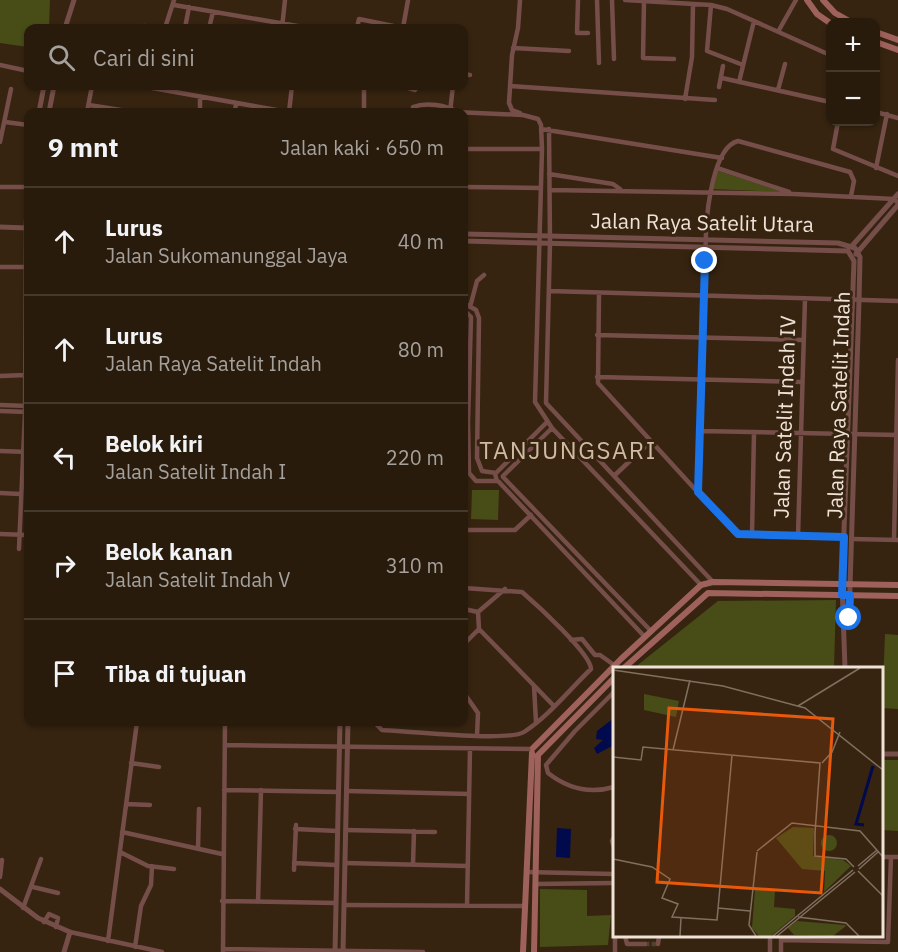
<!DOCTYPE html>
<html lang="id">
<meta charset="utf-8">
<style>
:root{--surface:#281b0c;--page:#34281a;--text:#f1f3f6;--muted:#a5a19d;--line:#44392d}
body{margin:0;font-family:"IBM Plex Sans",sans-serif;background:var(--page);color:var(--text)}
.controls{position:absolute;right:18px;top:18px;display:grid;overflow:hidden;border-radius:12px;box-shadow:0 2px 4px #0004}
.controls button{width:54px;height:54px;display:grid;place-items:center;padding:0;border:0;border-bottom:2px solid var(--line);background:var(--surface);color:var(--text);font:30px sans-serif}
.stop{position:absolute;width:18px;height:18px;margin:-14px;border:4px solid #1a73e8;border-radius:50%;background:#fff}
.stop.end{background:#1a73e8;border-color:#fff;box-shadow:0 2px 6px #0008}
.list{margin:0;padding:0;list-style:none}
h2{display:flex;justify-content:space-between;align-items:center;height:78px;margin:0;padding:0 24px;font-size:26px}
h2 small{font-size:20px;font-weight:400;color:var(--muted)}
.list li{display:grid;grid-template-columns:39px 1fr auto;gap:18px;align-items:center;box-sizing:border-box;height:108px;padding:0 24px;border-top:2px solid var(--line)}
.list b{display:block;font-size:22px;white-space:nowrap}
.list p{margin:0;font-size:20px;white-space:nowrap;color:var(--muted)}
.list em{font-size:20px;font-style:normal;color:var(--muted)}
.icon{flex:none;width:33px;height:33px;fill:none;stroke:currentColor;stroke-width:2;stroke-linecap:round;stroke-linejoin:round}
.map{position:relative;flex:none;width:898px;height:952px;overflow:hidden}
.search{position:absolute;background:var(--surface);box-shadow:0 2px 4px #0004;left:24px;top:24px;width:444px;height:66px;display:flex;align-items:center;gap:15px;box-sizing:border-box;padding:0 21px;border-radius:12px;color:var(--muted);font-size:22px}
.panel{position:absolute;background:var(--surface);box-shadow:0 2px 4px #0004;left:24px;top:108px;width:444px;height:618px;border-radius:12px}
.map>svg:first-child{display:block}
.green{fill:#484c17}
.water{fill:#000a4d}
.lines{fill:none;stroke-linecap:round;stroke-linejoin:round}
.minor-tunnel{stroke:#52412e;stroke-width:4.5;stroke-dasharray:4.5 2;stroke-linecap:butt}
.minor{stroke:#754e49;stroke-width:4.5}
.tertiary{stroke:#754e49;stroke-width:5}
.secondary{stroke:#9f615b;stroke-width:6}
.route{stroke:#1a73e8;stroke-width:8}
.labels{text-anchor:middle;stroke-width:6;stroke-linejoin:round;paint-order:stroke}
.street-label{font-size:21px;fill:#efe3d7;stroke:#362410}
.quarter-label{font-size:24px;letter-spacing:1.5px;fill:#d1baa2;stroke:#362410}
.inset-river{fill:none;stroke:#000a4d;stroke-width:3}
.inset-road{fill:none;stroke:#807060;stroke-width:1.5}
.view{fill:#e8590c;fill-opacity:0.15;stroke:#e8590c;stroke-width:3}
.inset-edge{fill:none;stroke:#efe3d7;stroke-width:3}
</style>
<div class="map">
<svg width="898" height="952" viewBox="0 0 898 952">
<rect width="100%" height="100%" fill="#362410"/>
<path class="green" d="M0 0H50L49 28H28V47L0 43Z
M718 171 783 192 711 189Z
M472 490H499L498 520 471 519Z
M836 600 834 668H634L718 601Z
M885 634 898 635V709L882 708Z
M882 760H898V831L882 830Z
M540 889 587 890V916L611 915 608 945 540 947Z"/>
<path class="water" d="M614 718V745L597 754 594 748 603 740 596 739 597 731Z
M557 828 571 829 570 858 556 857Z"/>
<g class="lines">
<path class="minor-tunnel" d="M645 944H658"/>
<path class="minor" d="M578 0 577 33H588
M597 0 599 63
M612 0 614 59
M625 0 711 5 727 9 830 55
M644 1 643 58 674 59
M174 5 309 28
M711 5 707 51 743 65
M144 26 150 28
M165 28 174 0
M185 28 189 7
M209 28 213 12
M282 28 285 0
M357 28 359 19 403 28
M403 28 408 0
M779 30 796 0
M513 48 569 51
M0 65 28 71
M464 74 470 75
M722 78 830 102
M739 82 754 21
M141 86 288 112
M364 86V112
M402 86 415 90 418 86
M510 86 715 100
M719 87 723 66
M778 90 785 64
M685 99 692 57 693 4
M89 105 133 112
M87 112 92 86
M200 112V97
M235 112 236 103
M289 112 292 86
M413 112V107C426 102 446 105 458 112
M450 112 453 86
M455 112 523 115 538 119 541 125 542 149 535 402 552 428 701 585
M876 112 898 118
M520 113 512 110 509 103 512 55 518 28 520 0
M5 122 28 125
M838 122 833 149 898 176
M541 129 722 158
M549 129 550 243 546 403 713 582
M0 142 11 89
M464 149H542
M717 168 789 192
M876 168 887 114
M549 174 613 184 620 189
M0 187H28
M464 187 541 188
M550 190 794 194 894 199 898 203
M0 267H26
M549 291 898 301
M599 293 598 383 734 532 752 535 844 537
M464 303 476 310 479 318 477 458 482 471 496 473
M470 307 477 281 484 275
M464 310 471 317 468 422 469 473 476 481H497
M597 335 803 340
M0 376 26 375
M597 377 802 382
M0 405 28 406
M0 411 28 412
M700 431 898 435
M0 451 28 452
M615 475 650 442
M503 476 552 428
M503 477 650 630
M497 481 495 474 547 422
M499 482 644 636
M698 492 706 232C707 211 713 147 738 141L850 172 854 181 851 196
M0 493 20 494
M464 530H515L531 515
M0 534 28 535
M752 535 754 432
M798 536 805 299
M852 539 898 540
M894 540 898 360
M19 549 25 412 26 227
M28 549V547
M505 589 478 612 479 629 553 705
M464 609 478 612
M571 640 582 639 595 655H600L614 665
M464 644 479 629
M534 686 536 722
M614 692 575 731 546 765 548 773C567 788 590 794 614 787
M464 693 478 713 477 736
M374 722 382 730C406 731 509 742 524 732 549 716 570 689 591 669 591 654 536 604 522 592L464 588
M225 745 532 749
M131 763 159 767
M224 790 338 792
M347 791 469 794
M126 804 150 805
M295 829 337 831
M346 830 435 832
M122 832 222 854
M614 837 612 841 614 847
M198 849 199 809
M120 852 148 866 174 869
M882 857H898
M294 863 336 865
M345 863 468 866
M413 864 414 831
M294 870 296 825
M526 872 614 874
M0 877 2 860
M535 884 614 883
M33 887 58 893
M222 901 336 903
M258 902 261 790
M344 905 524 906
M467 906 470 749
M23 908 41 859
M44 922 49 914 58 918 56 927
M70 932 162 952
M625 936 627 944H645
M781 940 888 942 891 857
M108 941 137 722
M658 944 659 936
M135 947 141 906 151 885 152 866
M223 949 423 952
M223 952 225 722
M615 952V936
M770 952V936
M781 952V936"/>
<path class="tertiary" d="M65 28 74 0
M39 112 44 86
M49 112 54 86
M0 227 28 228
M26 227 28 187
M464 234 838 243 855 248 860 257 859 301 849 618 845 626
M464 241 848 251
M851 247 898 194
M856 254 898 205
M845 668 842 584 854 261 848 251
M882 754H898
M0 889 38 918 70 932 64 952
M335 952 340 722
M343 952 348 722"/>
<path class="secondary" d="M807 0 817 14 830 23
M823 0 835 13 851 22
M876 32 898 40
M876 42 898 50
M624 668 708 593 898 596
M533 748 621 659 701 585 713 582 898 585
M537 756 614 678
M523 952 532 753
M534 952 538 756"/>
</g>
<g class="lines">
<path class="route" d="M705 261 698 492 738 534 844 537 842 595H850L849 618"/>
</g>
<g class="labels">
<g class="street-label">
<text transform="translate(702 223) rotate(1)" y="7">Jalan Raya Satelit Utara</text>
<text transform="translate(839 405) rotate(-88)" y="7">Jalan Raya Satelit Indah</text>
<text transform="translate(785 417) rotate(-88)" y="7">Jalan Satelit Indah IV</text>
</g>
<g class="quarter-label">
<text x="568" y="459">TANJUNGSARI</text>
</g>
</g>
<g transform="translate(613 667)">
<rect width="270" height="270" fill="#362410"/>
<path d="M31 27 66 34 63 50 31 43ZM180 160 201 161 200 189 230 193 238 199 211 225 212 204 189 202 163 171ZM208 176a8 8 0 1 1 16 0a8 8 0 1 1-16 0ZM142 222 162 224 161 240 182 242V249L158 269H146L139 261ZM184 254 232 258 233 259 220 269 181 268 175 261Z" fill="#484c17"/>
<path class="inset-river" d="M251 158 243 157 260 99"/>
<path class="inset-road" d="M0 3 110 19 192 41 270 103M185 39 247 1M60 83 77 13M0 90 28 93 30 80 207 96 202 166M209 96 219 85 227 65M202 164V189L233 192 241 200M144 184 179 156 247 164 270 190M0 192 39 200 57 212 49 231 65 237 59 250 104 253 119 88M245 199 264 183M246 202 265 185M245 204 270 229M105 241 137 244M185 250 233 256 246 269M67 269 68 251M143 269 136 258 144 185M160 269 240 203M164 269 242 205"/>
<path class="view" d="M56 41 220 52 208 226 44 215Z"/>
<rect width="270" height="270" class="inset-edge"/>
</g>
</svg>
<div class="controls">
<button>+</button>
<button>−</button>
</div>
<div class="stop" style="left:849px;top:618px"></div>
<div class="stop end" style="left:705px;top:261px"></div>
<div class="search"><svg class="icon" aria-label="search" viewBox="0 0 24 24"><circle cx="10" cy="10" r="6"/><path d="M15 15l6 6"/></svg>Cari di sini</div>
<section class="panel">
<h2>9 mnt<small>Jalan kaki · 650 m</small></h2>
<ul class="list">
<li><svg class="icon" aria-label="ahead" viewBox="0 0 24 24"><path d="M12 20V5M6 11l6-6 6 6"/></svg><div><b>Lurus</b><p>Jalan Sukomanunggal Jaya</p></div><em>40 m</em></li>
<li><svg class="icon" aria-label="ahead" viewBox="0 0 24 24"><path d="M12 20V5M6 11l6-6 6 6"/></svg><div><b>Lurus</b><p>Jalan Raya Satelit Indah</p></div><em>80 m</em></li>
<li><svg class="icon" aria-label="left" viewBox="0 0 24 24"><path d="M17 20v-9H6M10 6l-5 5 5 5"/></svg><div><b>Belok kiri</b><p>Jalan Satelit Indah I</p></div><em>220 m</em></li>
<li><svg class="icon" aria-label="right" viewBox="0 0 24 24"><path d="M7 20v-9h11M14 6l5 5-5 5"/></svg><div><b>Belok kanan</b><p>Jalan Satelit Indah V</p></div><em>310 m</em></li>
<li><svg class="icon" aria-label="arrive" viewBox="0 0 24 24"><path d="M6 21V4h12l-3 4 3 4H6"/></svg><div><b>Tiba di tujuan</b></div></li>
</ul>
</section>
</div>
